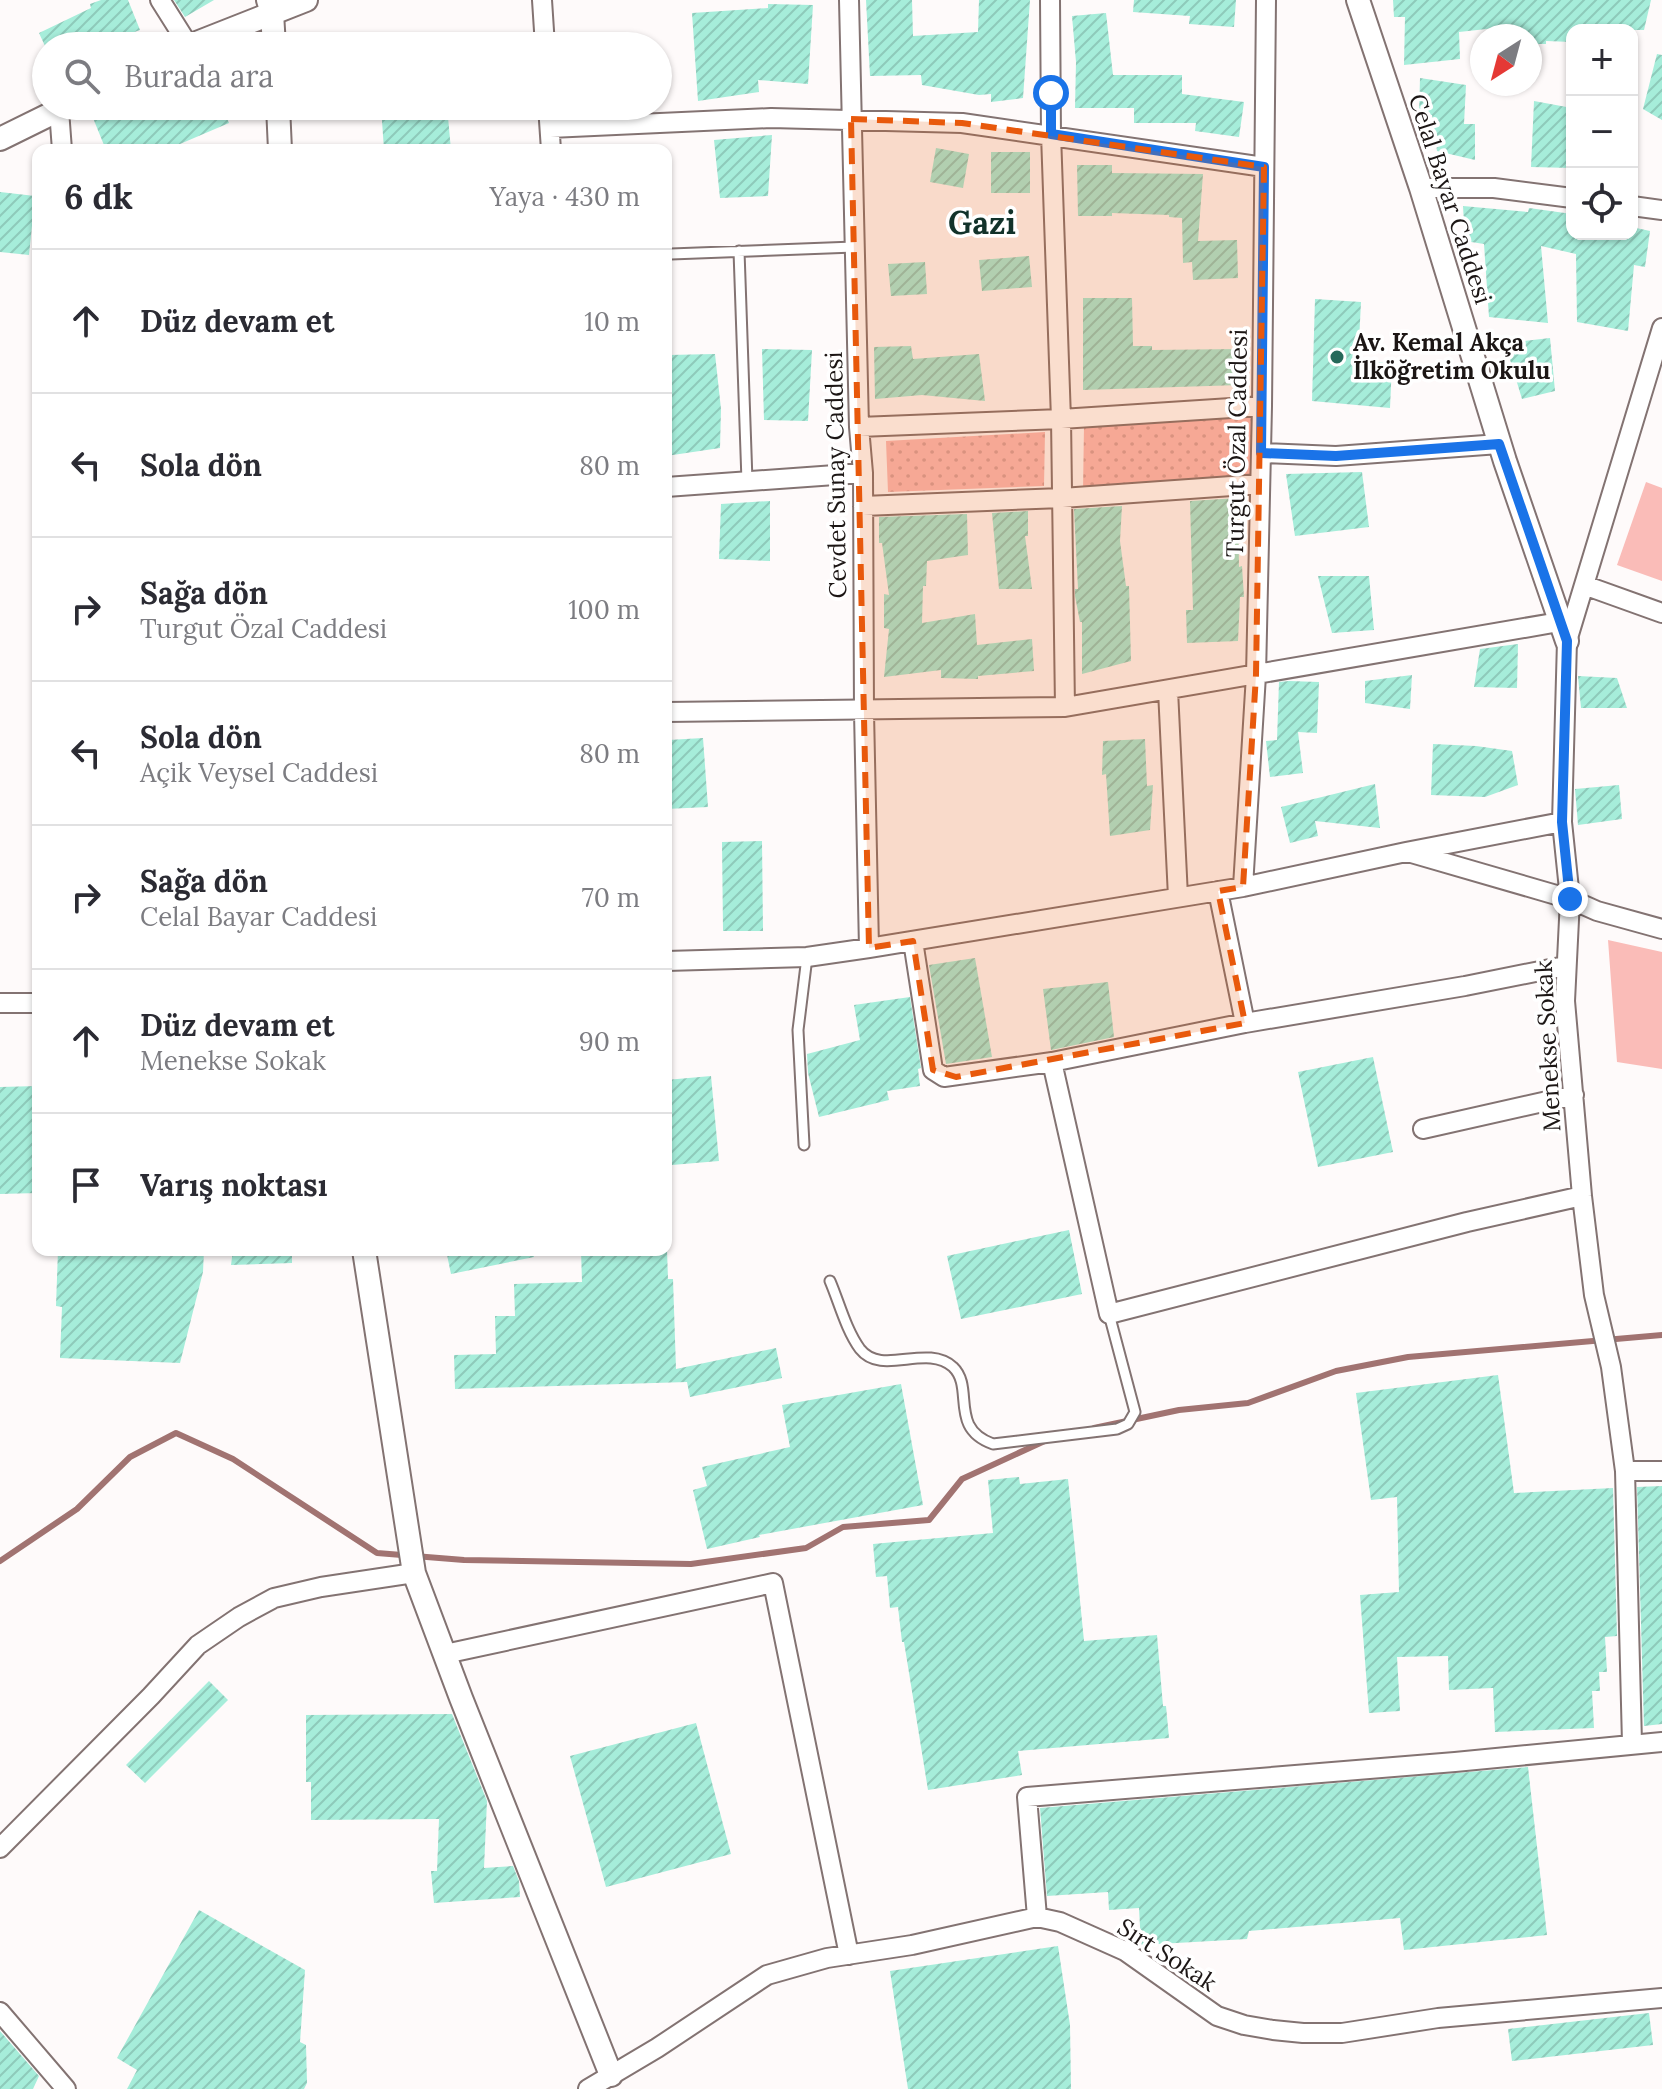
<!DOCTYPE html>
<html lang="tr">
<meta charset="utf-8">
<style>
:root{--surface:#fff;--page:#f2f2f3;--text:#2b2b33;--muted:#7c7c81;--line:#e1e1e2}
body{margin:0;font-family:Lora,serif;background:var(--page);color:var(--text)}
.controls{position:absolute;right:24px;top:24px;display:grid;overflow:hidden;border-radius:16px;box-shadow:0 2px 6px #0004}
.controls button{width:72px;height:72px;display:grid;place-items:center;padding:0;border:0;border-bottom:2px solid var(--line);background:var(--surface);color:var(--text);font:40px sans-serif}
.compass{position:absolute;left:1470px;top:24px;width:72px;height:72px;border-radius:50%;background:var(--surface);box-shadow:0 2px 6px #0004;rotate:216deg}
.stop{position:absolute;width:24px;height:24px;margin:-18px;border:6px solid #1a73e8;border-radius:50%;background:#fff}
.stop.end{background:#1a73e8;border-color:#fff;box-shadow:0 2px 8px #0008}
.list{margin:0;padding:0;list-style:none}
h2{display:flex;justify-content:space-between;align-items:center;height:104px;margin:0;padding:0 32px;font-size:34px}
h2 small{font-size:26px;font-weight:400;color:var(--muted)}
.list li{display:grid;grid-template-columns:52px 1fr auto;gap:24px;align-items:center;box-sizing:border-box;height:144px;padding:0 32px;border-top:2px solid var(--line)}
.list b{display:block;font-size:30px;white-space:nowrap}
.list p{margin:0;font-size:26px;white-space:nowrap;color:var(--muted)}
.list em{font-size:26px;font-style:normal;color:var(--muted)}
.icon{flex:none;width:44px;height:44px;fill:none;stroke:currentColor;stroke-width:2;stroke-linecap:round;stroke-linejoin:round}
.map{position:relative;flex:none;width:1662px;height:2089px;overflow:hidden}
.search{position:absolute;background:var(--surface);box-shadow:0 2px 6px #0004;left:32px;top:32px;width:640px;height:88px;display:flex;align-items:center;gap:20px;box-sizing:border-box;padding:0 28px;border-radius:44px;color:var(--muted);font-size:30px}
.panel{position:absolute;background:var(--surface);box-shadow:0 2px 6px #0004;left:32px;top:144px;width:640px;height:1112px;border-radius:16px}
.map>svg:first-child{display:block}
.grass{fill:#fabcb8}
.park{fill:url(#park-dots)}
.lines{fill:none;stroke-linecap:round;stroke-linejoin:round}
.stream{stroke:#a17371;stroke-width:6}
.building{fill:url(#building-hatch)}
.service-casing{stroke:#837372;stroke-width:13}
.minor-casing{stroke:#837372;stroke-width:22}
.tertiary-casing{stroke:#837372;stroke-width:26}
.service{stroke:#fff;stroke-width:9}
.minor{stroke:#fff;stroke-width:18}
.tertiary{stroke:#fff;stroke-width:22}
.route{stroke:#1a73e8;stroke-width:10}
.marked{fill:#e8590c;fill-opacity:0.2;stroke:#e8590c;stroke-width:6;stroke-dasharray:16 10;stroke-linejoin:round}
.poi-dot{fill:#26695a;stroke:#fff;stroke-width:3}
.labels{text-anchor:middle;stroke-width:7;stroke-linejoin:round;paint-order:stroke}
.street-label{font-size:24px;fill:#1c1615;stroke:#fff}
.poi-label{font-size:24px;font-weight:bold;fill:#1c1615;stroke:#fff;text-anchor:start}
.district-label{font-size:32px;font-weight:bold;fill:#12322a;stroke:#fff}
</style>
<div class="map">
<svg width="1662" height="2089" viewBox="0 0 1662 2089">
<defs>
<pattern id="park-dots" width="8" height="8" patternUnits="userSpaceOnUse" patternTransform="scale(2)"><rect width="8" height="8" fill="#fabcb8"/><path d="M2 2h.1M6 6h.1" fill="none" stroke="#d6a19d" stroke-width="1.8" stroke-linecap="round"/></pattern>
<pattern id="building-hatch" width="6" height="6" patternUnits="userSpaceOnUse" patternTransform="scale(2)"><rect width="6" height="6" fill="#a6edda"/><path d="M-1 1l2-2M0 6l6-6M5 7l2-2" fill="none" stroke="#8ecaba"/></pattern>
</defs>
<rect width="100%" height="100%" fill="#fefafa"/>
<path class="grass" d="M1646 482 1662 488V581L1617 565Z
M1608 940 1662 952V1069L1617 1062Z"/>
<path class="park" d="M1251 417 1252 478 1083 492 1084 426Z
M1045 432 1044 486 888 492 886 441Z"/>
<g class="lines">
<path class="stream" d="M1094 1428 1179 1410 1248 1403 1336 1371 1408 1357 1662 1335
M0 1561 77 1509 130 1457 176 1433 233 1459 377 1553 464 1560 691 1564 806 1548 843 1527 929 1520 962 1479 1049 1439"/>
</g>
<path class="building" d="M101 0H128L140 30 96 46H45L39 33 91 8 90 4Z
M174 0H214L185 17Z
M866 0H912L913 36 978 32 979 0H1030L1023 98 991 102V94L979 95 922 85 921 75 870 76Z
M1134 0H1236L1234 27 1189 24 1190 16 1133 12Z
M1393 0H1651L1644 30H1572V42L1546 41V44H1530V36H1514V26L1459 32 1460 59 1404 65 1405 17H1394Z
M768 4 813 5 808 84 758 80 759 92 698 101 692 13 768 8Z
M1106 13 1113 75H1182V94L1244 102 1239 137 1195 131 1196 123H1134V108H1075L1076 62 1072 16Z
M1657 54 1662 55V120L1643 109Z
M1420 78 1466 85 1464 124H1475V160L1437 151 1432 115H1419Z
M1534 101 1572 108 1571 168 1531 167Z
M122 106H222L229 123 166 150H106L93 118Z
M381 106H447L451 150H384Z
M772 135 768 196 720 198 714 140Z
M936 148 969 154 963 188 930 182Z
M991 152H1030V193H991Z
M1077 165H1112V173L1203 174 1198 241 1237 240 1238 278 1193 280 1192 262 1183 263 1182 218 1169 217V215L1112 213V216H1078Z
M0 192 35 196 29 255 0 252Z
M1463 206 1528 212 1529 208 1572 214V234H1632V227L1650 231 1645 267 1634 265 1628 331 1577 322 1576 254 1541 246 1548 323 1489 317 1484 244 1465 241Z
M1029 256 1032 287 982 291 979 260Z
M925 262 927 294 891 296 888 264Z
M1083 298H1132L1133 346H1152V350L1240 349V385L1083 390Z
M1315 299 1361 302 1358 361 1392 363 1390 408 1312 401Z
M1550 338 1555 391 1522 399 1505 343Z
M911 346 913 359 979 354 985 401 922 395 875 399 874 347Z
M762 349 812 350 808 421 764 420Z
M715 354 721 409 720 448 666 456 668 355Z
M1362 472 1369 527 1295 536 1286 474Z
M1238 498 1239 567 1242 566 1244 597H1240L1238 641 1187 643 1186 610H1193L1190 501Z
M770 501V561L719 559 721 504Z
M1122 506 1120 541 1126 586H1129L1131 661 1082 674V622H1080L1075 596V589H1078L1074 509Z
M1028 511V536H1025L1032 589H999L992 513Z
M967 514 968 555 927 561 926 586H923L922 623 975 614 977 645 1032 639 1034 671 978 676V679L941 678V670L884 677 889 629 884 628V594L889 595 882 543H879V517Z
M1318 576H1369L1374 630 1332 633Z
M1518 644 1517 688 1474 687 1480 649Z
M1412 675 1410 709 1365 703V681Z
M1578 676 1617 678 1627 708H1581Z
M1289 681 1319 682 1317 733 1298 732 1303 773 1270 777 1266 741 1277 740 1279 682Z
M703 738 708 807 666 809V779H670L668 740Z
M1145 739 1147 786 1153 785 1150 830 1110 836 1106 774 1102 775 1103 741Z
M1433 744 1476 746 1512 751 1518 785 1485 797 1431 795Z
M1375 784 1380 828 1315 821 1318 836 1290 843 1281 807Z
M1619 785 1622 819 1578 825 1575 789Z
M762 841 763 931H723L722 842Z
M975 958 992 1057 946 1064 929 965Z
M1108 982 1114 1037 1051 1050 1043 989Z
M910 997 921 1068 918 1069 920 1086 887 1091 889 1100 819 1117 808 1073 807 1054 860 1040 854 1005Z
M1373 1057 1393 1152 1318 1167 1298 1072Z
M711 1076 719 1161 672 1165 666 1080Z
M38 1086V1193L0 1194V1087Z
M1069 1230 1082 1294 961 1319 947 1256Z
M58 1250H204L203 1272 180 1363 60 1358 62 1307 56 1306Z
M233 1250H292V1263L231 1265Z
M446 1250H533L534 1257 451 1274Z
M581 1250H667L668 1279H673L676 1369 776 1348 782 1378 690 1397 687 1382 455 1389 454 1355 496 1354 495 1316H515L514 1284 582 1282Z
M1498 1375 1514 1493 1613 1488 1617 1636 1605 1637 1607 1672H1599L1600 1691H1592L1594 1728 1495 1732 1493 1688 1449 1690 1448 1656 1397 1657 1400 1711 1369 1713 1360 1595 1399 1592 1397 1497 1371 1500 1356 1393Z
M901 1384 923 1505 759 1535 760 1537 707 1549 693 1490 707 1486 702 1467 790 1447 782 1405Z
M1019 1477 1020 1484 1068 1479 1084 1641 1157 1635 1163 1706H1166L1169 1738 1018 1751 1022 1775 928 1790 904 1642H902L898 1607 890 1608 887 1576 876 1577 873 1544 993 1533 988 1480Z
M1662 1486V1724L1644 1726 1637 1487Z
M209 1681 228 1700 145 1783 126 1765Z
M452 1714 487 1801 484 1868 513 1866 519 1881 520 1897 434 1903 431 1871H437L439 1819 311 1820V1782H306V1715Z
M696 1723 731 1854 606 1887 570 1756Z
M1528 1767 1547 1935 1404 1950 1400 1918 1249 1931 1247 1939 1141 1945 1139 1908 1109 1910 1108 1892 1047 1896 1040 1808Z
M199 1910 305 1970 300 2042 306 2045 307 2083 304 2089H127L137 2070 117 2058Z
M1058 1946 1070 2025 1071 2089H908L890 1971Z
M1649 2013 1653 2045 1512 2061 1508 2029Z
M0 2031 39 2076 33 2089H0Z"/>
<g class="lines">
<defs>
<path id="service" d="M739 251 747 481
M671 254 854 247
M804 1145 798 1030 807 957
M830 1281C839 1302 846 1330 860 1349 882 1377 926 1343 953 1367 975 1388 948 1428 993 1444L1117 1429 1128 1424 1135 1412 1109 1314"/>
<path id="minor" d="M160 0 189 46
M542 0 545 46
M849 0 859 427 863 473 864 712 869 948
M1050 0 1051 134 1061 419 1065 707
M548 106 551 150
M59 110 62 150
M550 128 771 118 962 123 1264 167
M1421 188H1494L1572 198
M1632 206 1662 210
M859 427 1061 419 1262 406
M1261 453 1336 456 1499 444
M666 487 863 473
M863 506 1062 498 1260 484
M1584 585 1662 613
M1168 690 1178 897
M666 712 1065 707 1559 622
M1408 852 1570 899 1597 911 1662 929
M1243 887 1256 675 1262 406 1266 0
M1218 891 1245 1023
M913 941 933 1070 944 1077 1052 1062 1245 1023 1465 986 1565 966
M666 961 807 957 869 948 1243 887 1406 852 1562 822
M0 1003H38
M1052 1062 1109 1314 1467 1222 1582 1196
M1423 1129 1574 1095
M1625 1471H1662
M445 1654 773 1583 849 1955
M1632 1743 1625 1471 1611 1367 1594 1295 1582 1196 1565 1001 1570 899 1562 822 1567 641 1662 328
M0 1848 151 1696 198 1645 239 1617 274 1598 321 1587 414 1573
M1037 1917 1027 1797 1455 1762 1662 1742
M0 2012 66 2089
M588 2089 657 2048 767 1975 827 1958 912 1945 1037 1917 1060 1922 1125 1951 1217 2016 1244 2025 1273 2030 1303 2033H1342L1438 2018 1662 1998"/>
<path id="tertiary" d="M268 0 272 13 274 46
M1358 0 1421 188 1505 461 1567 641
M189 46 306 0
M278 106 280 150
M0 139 67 106
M364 1250 414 1573 461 1698 611 2075"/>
</defs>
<use href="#service" class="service-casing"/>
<use href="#minor" class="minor-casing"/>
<use href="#tertiary" class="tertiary-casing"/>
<use href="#service" class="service"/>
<use href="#minor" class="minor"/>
<use href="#tertiary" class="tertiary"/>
</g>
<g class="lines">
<path class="route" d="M1051 93V134L1264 167 1261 453 1336 456 1499 444 1567 641 1562 822 1570 899"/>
</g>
<path class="marked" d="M851 119 962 123 1264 167 1256 675 1243 887 1218 891 1245 1023 956 1077 933 1070 913 941 869 948Z"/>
<circle class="poi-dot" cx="1337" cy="357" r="8"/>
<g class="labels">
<g class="street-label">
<text transform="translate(1450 199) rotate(72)" y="8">Celal Bayar Caddesi</text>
<text transform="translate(1237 443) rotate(-89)" y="8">Turgut Özal Caddesi</text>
<text transform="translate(836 475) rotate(-91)" y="8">Cevdet Sunay Caddesi</text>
<text transform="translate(1548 1046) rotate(-93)" y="8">Menekse Sokak</text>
<text transform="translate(1167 1955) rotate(33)" y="8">Sırt Sokak</text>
</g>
<g class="poi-label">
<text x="1353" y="351">Av. Kemal Akça<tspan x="1353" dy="28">İlköğretim Okulu</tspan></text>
</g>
<g class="district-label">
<text x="982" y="234">Gazi</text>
</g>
</g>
</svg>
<div class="controls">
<button>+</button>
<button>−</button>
<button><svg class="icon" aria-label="locate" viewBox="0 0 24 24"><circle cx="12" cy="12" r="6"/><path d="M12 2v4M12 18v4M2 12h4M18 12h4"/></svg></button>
</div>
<svg class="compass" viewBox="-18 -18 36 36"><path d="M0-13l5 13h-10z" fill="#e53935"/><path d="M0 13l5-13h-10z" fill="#7c7c81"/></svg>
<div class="stop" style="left:1051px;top:93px"></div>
<div class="stop end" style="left:1570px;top:899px"></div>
<div class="search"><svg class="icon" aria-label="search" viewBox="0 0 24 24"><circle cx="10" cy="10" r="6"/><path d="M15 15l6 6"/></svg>Burada ara</div>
<section class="panel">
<h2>6 dk<small>Yaya · 430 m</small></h2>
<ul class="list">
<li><svg class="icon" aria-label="ahead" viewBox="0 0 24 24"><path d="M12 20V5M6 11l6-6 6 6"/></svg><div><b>Düz devam et</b></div><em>10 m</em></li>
<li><svg class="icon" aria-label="left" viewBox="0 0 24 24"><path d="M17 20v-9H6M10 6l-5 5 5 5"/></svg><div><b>Sola dön</b></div><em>80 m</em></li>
<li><svg class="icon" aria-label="right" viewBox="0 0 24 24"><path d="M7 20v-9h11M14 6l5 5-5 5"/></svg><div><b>Sağa dön</b><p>Turgut Özal Caddesi</p></div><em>100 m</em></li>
<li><svg class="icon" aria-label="left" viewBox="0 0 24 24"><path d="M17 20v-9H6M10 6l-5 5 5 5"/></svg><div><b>Sola dön</b><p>Açik Veysel Caddesi</p></div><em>80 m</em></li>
<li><svg class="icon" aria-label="right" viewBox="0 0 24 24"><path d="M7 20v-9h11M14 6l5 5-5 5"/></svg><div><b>Sağa dön</b><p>Celal Bayar Caddesi</p></div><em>70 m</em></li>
<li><svg class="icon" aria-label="ahead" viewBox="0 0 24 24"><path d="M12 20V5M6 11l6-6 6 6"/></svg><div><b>Düz devam et</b><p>Menekse Sokak</p></div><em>90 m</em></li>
<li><svg class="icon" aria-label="arrive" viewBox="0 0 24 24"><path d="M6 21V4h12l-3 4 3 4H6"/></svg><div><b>Varış noktası</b></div></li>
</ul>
</section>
</div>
